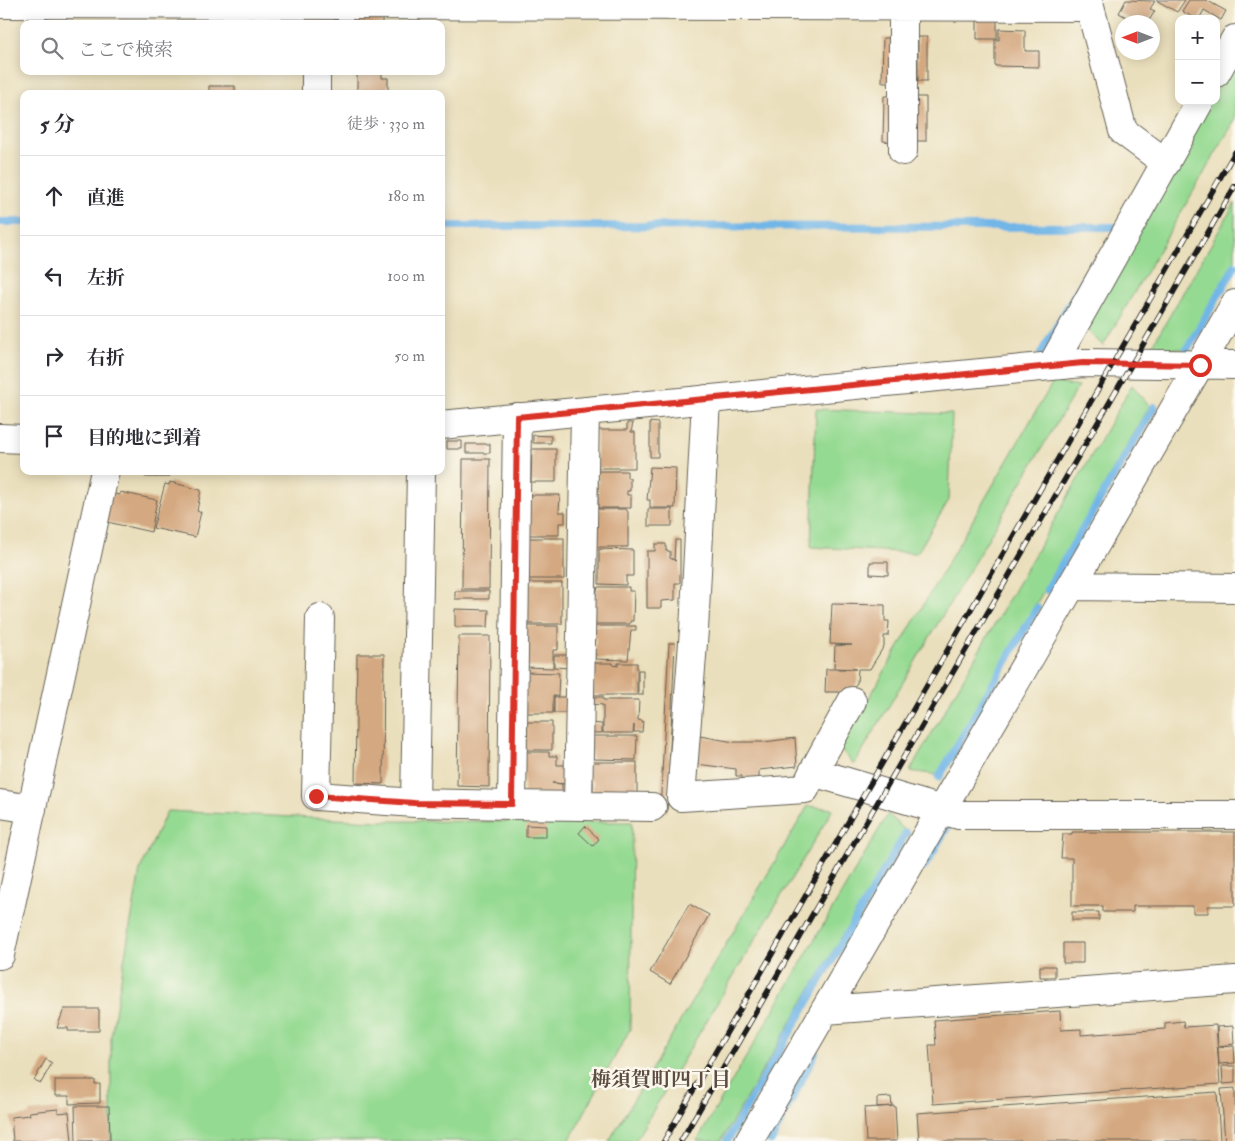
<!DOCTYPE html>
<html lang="ja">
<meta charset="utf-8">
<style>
:root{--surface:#fff;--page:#f7f7f7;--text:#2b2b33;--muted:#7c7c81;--line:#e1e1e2}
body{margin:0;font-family:"IM FELL Double Pica","Noto Serif JP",serif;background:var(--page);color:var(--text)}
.controls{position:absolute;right:15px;top:15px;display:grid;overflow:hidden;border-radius:10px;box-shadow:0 2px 12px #0003}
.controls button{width:45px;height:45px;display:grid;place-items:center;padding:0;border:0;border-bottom:1px solid var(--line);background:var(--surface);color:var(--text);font:25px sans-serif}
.compass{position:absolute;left:1115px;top:15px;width:45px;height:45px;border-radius:50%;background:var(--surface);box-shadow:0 2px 12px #0003;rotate:270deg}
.stop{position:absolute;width:15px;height:15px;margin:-11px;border:4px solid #d93025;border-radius:50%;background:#fff}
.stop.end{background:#d93025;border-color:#fff;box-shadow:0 1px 5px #0008}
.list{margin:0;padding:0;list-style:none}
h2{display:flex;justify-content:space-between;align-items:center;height:65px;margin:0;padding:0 20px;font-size:21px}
h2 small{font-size:16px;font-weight:400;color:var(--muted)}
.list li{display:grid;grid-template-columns:32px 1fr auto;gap:15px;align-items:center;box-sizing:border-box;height:80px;padding:0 20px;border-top:1px solid var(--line)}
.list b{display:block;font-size:19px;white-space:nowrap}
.list em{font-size:16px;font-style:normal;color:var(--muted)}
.icon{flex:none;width:28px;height:28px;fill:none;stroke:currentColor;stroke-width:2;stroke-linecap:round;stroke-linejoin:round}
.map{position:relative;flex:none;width:1235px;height:1141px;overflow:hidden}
.search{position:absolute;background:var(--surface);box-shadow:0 2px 12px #0003;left:20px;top:20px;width:425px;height:55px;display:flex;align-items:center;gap:12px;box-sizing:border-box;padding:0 18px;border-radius:10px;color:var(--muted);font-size:19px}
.panel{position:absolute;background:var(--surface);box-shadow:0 2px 12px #0003;left:20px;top:90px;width:425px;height:385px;border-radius:10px}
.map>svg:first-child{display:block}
.green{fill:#95da92;stroke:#587b57}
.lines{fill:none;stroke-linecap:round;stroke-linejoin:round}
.stream{stroke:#71b6e7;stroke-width:8}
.building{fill:#d4a880}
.minor-casing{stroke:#646054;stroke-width:30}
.minor{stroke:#fff;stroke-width:28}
.rail-casing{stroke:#1c1c1c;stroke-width:5.5}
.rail{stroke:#fbf7ec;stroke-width:4;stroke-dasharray:11;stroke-linecap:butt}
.route{stroke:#d93025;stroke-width:6}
.labels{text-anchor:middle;stroke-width:5;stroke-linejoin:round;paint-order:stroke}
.neighbourhood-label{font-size:20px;font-weight:bold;fill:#5c4d3f;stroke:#fbf7ec}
</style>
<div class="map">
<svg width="1235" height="1141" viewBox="0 0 1235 1141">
<rect width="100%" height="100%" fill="#fbf7ec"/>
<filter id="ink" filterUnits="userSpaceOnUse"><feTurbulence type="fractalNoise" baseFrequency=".02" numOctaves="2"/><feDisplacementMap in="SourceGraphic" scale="10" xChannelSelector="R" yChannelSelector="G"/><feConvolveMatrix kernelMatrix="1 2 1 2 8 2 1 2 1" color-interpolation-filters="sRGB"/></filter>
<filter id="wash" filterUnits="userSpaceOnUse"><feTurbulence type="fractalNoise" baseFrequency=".0096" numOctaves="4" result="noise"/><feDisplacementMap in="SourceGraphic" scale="20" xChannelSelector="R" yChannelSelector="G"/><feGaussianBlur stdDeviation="1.12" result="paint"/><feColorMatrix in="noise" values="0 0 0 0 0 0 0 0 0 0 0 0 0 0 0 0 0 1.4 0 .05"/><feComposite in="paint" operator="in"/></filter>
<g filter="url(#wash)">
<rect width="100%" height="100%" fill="#eadfbc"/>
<path class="green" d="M1235 58V120L1103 346 1082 324 1176 161 1183 165 1194 147 1187 142 1210 101H1216V91Z
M1235 203V261L1184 349 1151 348Z
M1053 382 1078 387 854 765 840 748Z
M1132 385 1150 406 938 775 910 771Z
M816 409 952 414 949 500 917 553 811 547Z
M808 806 833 809 635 1141H609Z
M167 811 377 821 632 822 630 1029 569 1141H111V1036L140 870Z
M888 814 905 830 721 1141H697Z"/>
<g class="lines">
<path class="stream" d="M0 222H24
M441 226 1115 227
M1187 349 1235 266
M1041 353 1093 264
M1047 590 1154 407
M939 777 1037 608
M924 867 949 824
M727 1141 906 833
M771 1141 815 1053"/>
</g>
<g id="blocks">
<path class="building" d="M1126 0 1155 1 1150 9 1155 11 1148 22H1135L1119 13Z
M1156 0H1185L1177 12Z
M1189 0H1206L1226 11 1221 20 1204 10 1199 19H1196L1182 11Z
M352 18H382V24H352Z
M977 19H997V39H977Z
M999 29 1025 30V51H1039V67L995 66V40H999Z
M918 37H927V81H918Z
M883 38H892V82H882Z
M350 71H382V78H388V94H357V74H350Z
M209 86H235V94H209Z
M884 96H893V142L883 141Z
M917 97H926V141H916Z
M650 422 658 423V457H650Z
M627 423H633L631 432H635V468H597V430H627Z
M533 435 551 436V443H533Z
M447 441H462V449H447Z
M466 444H490V453H466Z
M532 449H556V482H531Z
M463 459H490L489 589H462Z
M650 467 676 468 675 508H650V500H647Z
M145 471H169V477H145Z
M598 471H627V478H630V491H627V495H631V508H598Z
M170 482 201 490 197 511 201 512 195 537 153 528 165 484 169 485Z
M120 492 157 500 151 532 103 521 110 493 120 495Z
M527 495H560L559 512H565V523H559V535H527Z
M596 509H626L628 512V547H595Z
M648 509H672V526H648Z
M527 538H564V579H526Z
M675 540H680V583H675V600L661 601V608H647V551H655V544H666V551H670V558L676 561 674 560Z
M599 549 633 550V576H626V585L599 584Z
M870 562H888V575L870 574Z
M526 583H562V624H526Z
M598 587H629V591H634L633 621H630V624H592V599H595Z
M455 591H489V599H455Z
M832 604 885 605V621H889L888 636H884V646L870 669H858L857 683 849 692H825L826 669H856L834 668 835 646 852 645 830 644Z
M455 609 489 610 488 627H455Z
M525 626H558V650H553V668L525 667Z
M591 626H636V630H631L628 660 596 659V654H594L596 638H591Z
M459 636H490L489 787 457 786Z
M669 643H675L667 812 660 811Z
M357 654H384L383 784 355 783Z
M554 655H569V668L554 667Z
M594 663H613V665L618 666V663H637V695H593Z
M638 670H643V695H638Z
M525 672 559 673 558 696H553V713H524Z
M554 697H568V713H554Z
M592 697H603V700H639L638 720 643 721 642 732H634V725L633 733H603V705L592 704Z
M525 722H552V750H524Z
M589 723 602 724V733H588Z
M588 736H637L636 760 592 759Z
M700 736 734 742H764L795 738 797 766 759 770V779H742V776H736V769L696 764Z
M523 752H549V756H557V765H568V784L552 783 562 784V794H524Z
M588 762H637V795L593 794V781H588Z
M526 825 546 826V837H526Z
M585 826 599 839 593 846 579 833Z
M1072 832H1235V906H1208V913H1193V906H1133V912H1103V906H1072V858H1061L1063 834H1072Z
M689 904 709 915 670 984 650 972Z
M1072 912H1099V920H1072Z
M1063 943H1083V963H1063Z
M1040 966H1055V977H1040Z
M64 1009H99V1031H68V1028H57Z
M1060 1011 1061 1030 1081 1029V1035L1165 1029V1023L1183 1021 1184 1027 1216 1025 1220 1084 933 1104 929 1045H936L934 1020Z
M1233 1026 1234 1044 1218 1046 1217 1027Z
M1234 1046 1235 1063 1219 1064 1218 1047Z
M46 1059 52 1063 41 1083 34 1080Z
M1222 1066H1235V1083L1223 1084Z
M55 1080H95V1084H100V1103L69 1104V1096H55Z
M1235 1088V1141H1225L1221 1089Z
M1217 1092 1220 1141H919L917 1113Z
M891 1097 892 1106 877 1107V1098Z
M75 1106H109L110 1140 76 1141Z
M895 1106 897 1141H866L864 1108Z
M58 1109V1113L69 1112 72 1141H13L11 1117 30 1115 29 1112Z"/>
</g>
</g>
<g filter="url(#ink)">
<use href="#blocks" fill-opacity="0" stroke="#646054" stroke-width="1"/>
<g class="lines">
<defs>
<path id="minor" d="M1086 0 1090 7 1123 131 1166 163
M0 4 1090 7
M903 7V151
M1216 73 1235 39
M316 94V71
M1052 365 1200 101
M706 399 694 630 681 797 805 789 813 772
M441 425 1083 363 1235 365
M0 438 24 439
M1072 586 1235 588
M320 618 316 796 415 803 512 805 517 417
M852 701 813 772 959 815H1235
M415 803 421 471
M0 804 32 809
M512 805 652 807
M578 806 585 411
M0 955 105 471
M825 1010 1235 980
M749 1141 1235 304"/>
</defs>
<use href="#minor" class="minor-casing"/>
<use href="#minor" class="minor"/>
<defs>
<path id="rail" d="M664 1141 1235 152
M681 1141 1235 186"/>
</defs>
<use href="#rail" class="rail-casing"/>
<use href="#rail" class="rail"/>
</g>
</g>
<g class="lines" filter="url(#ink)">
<path class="route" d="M316 796 414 803 512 804 517 417 1083 363 1200 365"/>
</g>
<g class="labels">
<g class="neighbourhood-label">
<text x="661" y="1086">梅須賀町四丁目</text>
</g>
</g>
</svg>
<div class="controls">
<button>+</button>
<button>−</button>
</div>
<svg class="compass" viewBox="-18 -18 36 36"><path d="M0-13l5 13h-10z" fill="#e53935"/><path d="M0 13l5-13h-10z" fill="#7c7c81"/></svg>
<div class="stop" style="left:1200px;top:365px"></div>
<div class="stop end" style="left:316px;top:796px"></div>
<div class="search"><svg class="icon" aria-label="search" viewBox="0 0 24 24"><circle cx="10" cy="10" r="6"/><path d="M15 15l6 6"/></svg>ここで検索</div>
<section class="panel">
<h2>5 分<small>徒歩 · 330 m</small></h2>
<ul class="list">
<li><svg class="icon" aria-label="ahead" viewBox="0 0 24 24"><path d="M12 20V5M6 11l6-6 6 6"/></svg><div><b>直進</b></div><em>180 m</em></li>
<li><svg class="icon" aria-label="left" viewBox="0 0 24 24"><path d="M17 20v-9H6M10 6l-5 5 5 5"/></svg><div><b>左折</b></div><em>100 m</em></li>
<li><svg class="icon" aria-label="right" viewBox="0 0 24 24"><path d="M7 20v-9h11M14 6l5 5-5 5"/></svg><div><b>右折</b></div><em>50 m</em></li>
<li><svg class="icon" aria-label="arrive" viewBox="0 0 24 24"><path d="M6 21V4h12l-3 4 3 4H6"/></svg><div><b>目的地に到着</b></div></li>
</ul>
</section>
</div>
